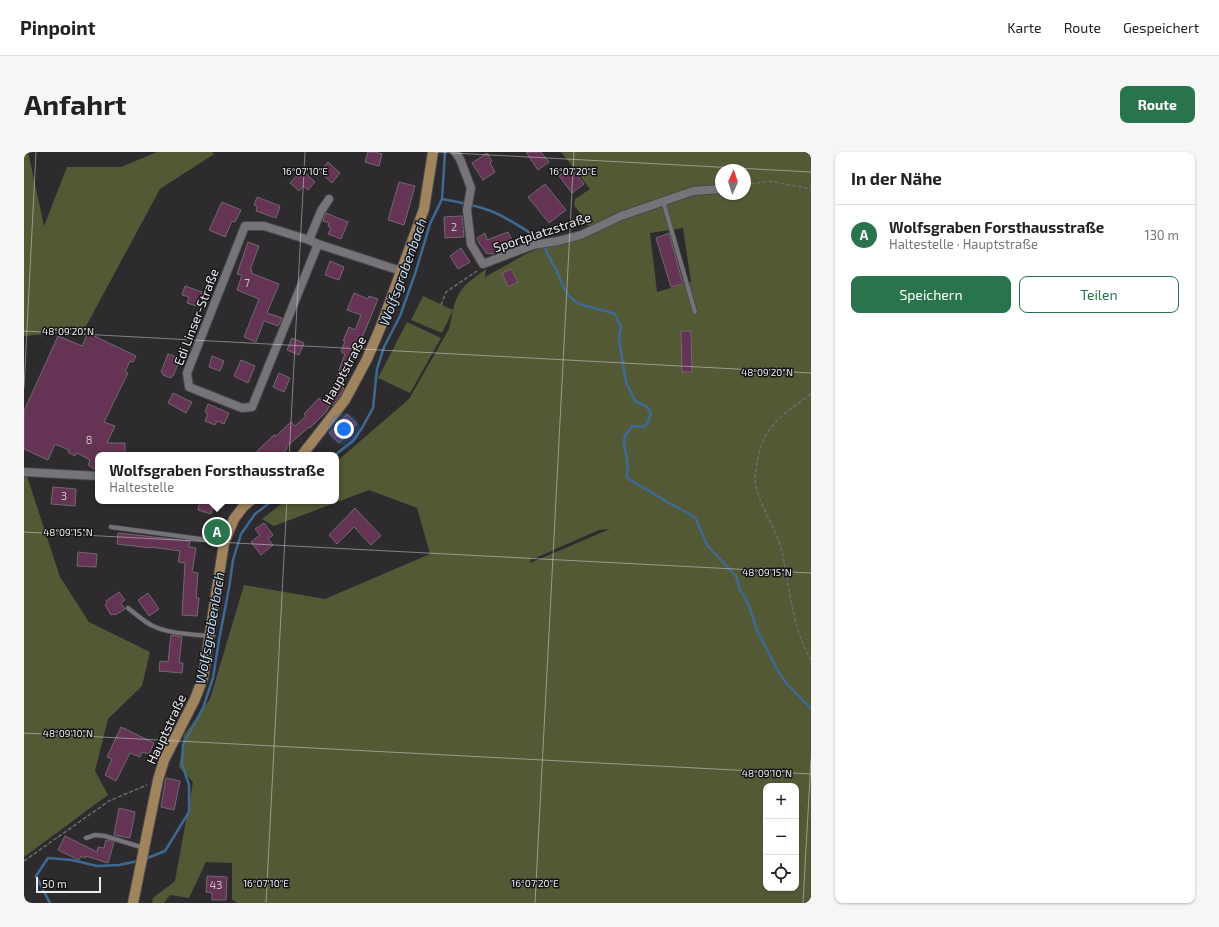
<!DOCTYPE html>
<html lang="de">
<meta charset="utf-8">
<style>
:root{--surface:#fff;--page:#f6f6f6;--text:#222;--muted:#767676;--line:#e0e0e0;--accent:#29744d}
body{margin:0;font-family:"Exo 2",sans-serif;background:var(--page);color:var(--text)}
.controls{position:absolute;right:12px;bottom:12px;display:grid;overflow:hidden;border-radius:8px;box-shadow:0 1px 3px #0004}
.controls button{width:36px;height:36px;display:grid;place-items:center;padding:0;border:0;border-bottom:1px solid var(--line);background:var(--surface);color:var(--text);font:20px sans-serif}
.compass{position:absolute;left:691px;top:12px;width:36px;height:36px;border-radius:50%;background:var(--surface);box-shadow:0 1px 3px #0004;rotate:3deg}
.scale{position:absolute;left:12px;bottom:10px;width:65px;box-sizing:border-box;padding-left:4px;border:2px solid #eeecef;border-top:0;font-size:11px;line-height:14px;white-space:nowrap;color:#eeecef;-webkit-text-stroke:3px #151416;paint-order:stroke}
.you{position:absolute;left:320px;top:277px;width:14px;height:14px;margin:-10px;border:3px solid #fff;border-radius:50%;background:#1a73e8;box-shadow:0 0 0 6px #1a73e833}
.badge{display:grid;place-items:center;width:26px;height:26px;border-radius:50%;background:var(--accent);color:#fff;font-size:13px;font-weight:700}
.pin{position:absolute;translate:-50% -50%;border:2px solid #fff;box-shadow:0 1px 4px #0006}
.popup{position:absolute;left:71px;top:300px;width:244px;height:52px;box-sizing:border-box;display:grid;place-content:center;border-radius:8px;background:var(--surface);filter:drop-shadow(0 1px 3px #0005);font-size:13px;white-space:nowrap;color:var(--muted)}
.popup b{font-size:15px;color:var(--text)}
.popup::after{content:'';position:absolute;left:50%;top:100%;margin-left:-8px;border:8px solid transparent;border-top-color:var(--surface)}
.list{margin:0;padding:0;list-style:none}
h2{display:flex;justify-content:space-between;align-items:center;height:52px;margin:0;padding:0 16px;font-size:17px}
h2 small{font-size:13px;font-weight:400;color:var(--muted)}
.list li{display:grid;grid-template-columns:26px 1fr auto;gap:12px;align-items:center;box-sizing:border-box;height:60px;padding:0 16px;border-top:1px solid var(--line)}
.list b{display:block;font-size:15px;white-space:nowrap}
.list p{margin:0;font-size:13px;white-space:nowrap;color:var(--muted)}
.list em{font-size:13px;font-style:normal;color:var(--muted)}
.actions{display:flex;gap:8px;padding:12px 16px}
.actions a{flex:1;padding:9px 0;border:1px solid var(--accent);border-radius:8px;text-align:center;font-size:14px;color:var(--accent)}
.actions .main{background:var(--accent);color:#fff}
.icon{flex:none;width:22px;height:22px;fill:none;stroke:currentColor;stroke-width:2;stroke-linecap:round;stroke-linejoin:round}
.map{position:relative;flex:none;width:787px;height:751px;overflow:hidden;border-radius:8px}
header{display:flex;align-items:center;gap:24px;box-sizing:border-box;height:56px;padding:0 20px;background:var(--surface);border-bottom:1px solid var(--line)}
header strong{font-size:19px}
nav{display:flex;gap:22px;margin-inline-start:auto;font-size:14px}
.intro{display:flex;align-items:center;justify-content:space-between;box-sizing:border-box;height:96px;padding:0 24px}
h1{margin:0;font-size:28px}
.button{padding:10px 18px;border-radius:8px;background:var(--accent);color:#fff;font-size:14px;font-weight:700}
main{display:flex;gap:24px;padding:0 24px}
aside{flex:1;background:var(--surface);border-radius:8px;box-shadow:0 1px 3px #0004}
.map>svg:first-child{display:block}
.green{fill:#535935;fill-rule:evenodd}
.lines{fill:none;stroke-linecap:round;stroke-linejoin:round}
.stream{stroke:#3d6a93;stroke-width:2.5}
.building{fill:#653454;stroke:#6f6a6d}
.lane-casing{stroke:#4a484b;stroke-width:5.5}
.street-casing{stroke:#4a484b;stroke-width:10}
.secondary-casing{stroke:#4a484b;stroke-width:12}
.path{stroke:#6d6a6e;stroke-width:1.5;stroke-dasharray:4 2;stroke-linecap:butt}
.lane{stroke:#777479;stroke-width:4}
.street{stroke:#777479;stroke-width:8}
.secondary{stroke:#a0845d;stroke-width:10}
.ticks{fill:none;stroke:#eeecef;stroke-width:1;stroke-opacity:0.45}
.labels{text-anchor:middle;stroke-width:3;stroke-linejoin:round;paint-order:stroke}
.number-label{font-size:11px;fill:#ccbec8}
.street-label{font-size:13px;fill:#eeecef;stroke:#151416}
.water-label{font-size:14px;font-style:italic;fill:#c2dcf5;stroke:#151416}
.ticks-label{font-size:10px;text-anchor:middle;fill:#eeecef;stroke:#151416;stroke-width:3;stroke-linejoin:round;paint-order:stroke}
</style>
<header>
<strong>Pinpoint</strong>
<nav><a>Karte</a><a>Route</a><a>Gespeichert</a></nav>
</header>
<div class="intro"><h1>Anfahrt</h1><a class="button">Route</a></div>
<main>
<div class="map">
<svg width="787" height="751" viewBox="0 0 787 751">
<rect width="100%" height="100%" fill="#2e2b2f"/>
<path class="green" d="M0 0H4L20 74 43 15H97L133 0H188L190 2 136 37 60 178 0 184Z
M537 0H787V751H213L208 747V711L182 710 165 746 146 743 140 751H128L129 746 151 729 169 630 155 615 160 583 186 547 220 433 301 447 406 402 393 356 345 338 250 374 238 367 261 349H312V310L385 247 425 177 429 158 418 181 387 168 399 144 429 158C435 134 444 131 462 117L461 125 500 103 523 93 616 61V52L594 61 566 76 550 53 551 47 566 37ZM697 18H721V42H697ZM659 76 667 130 633 140 626 81ZM586 377 506 411 508 405 509 407 575 378ZM742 634H772V736H742Z
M383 170 417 186 386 241 354 226Z
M0 315 36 425 65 470 126 500 118 534 84 567 71 619 84 643 0 705Z"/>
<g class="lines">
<path class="stream" d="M418 47C435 50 451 53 467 59 484 66 500 77 516 87
M521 96C524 103 527 109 531 116 539 129 538 140 552 150 560 155 581 158 591 162L597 175 595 188 602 230 611 249 622 254 627 261 623 272 619 275 609 274C596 287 600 291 603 307 604 313 603 320 603 326L645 351 671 365 683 393 712 424 716 438 724 451 733 478 754 519 763 532 787 557
M311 303 329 289 338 276 349 256 353 217 360 195 376 164 391 122 406 72 418 47 421 0
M121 707 141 699 165 660V633L158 612 159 593 179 556 189 526 195 488 205 436 209 408 217 382 231 362 248 349
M26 751 12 724 24 706 48 708 73 714 95 713 114 709"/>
</g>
<path class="building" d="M344 0H351L358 2 355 14 341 10Z
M502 0H517L525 10 514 18Z
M463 1 468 9 466 11 471 20 459 28 448 11Z
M304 10 316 21 308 31 296 20Z
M547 15 560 32 548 41 535 24Z
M278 18 291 30 284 38 279 34 275 39 266 31Z
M375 30 391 34 380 73 364 68Z
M521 32 542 58 525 71 504 45Z
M233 45 256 54 252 66 232 59 233 54 230 53Z
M198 50 217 58 211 70 208 69 201 85 185 78Z
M302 61 324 70 317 87 304 82 307 76 304 74 305 71 299 69Z
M438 64 440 85 421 86 420 65Z
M484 80 490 93 468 102 462 101 455 91 453 86 461 81 463 88Z
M645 81 659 132 647 135 632 86Z
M224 90 235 94 226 118H228L227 121 255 132 243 161 258 166 254 174 240 169 232 190 220 185 235 147 213 138 218 123 213 122Z
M437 96 446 110 434 117 426 104Z
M306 109 320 115 315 128 301 123Z
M487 117 494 130 484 135 478 121Z
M161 134 178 140 173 154 163 151 165 145 158 143Z
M330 141 344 147 345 144 354 147 318 235 320 236 316 244 308 254 306 253 302 260 286 276 285 275 262 295 263 297 257 303H229L250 283 252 284 267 270 271 274 282 264 280 262 295 246 299 249 315 224 313 223 321 202 317 200 321 189H319L325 175 331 178 337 163 323 158Z
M657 179H667L668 220H658Z
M64 181 112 204 109 210 106 209 101 220 104 221 80 270 91 274 83 291H101V303H74V309L70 317 64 313 66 308 53 301 51 304 44 300 45 298 31 292 24 308 0 297V259L34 184 58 194Z
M268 186 280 191 275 203 263 198Z
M144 202 155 206 154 210H155L149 224H148L147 226 139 223V221L137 220Z
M188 204 200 209 196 219 185 215Z
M217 208 231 214 224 231 210 224Z
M255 221 266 226 260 240 249 235Z
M149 241 168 250 162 261 144 251Z
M184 252 205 261 200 272 193 269 191 273 181 269 184 262 181 260Z
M323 262 333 272 315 291 305 281Z
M29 335 52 337 51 354 27 352Z
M176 349H190L187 362 174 358Z
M331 356 357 384 347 393 330 375 313 392 305 383Z
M240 371 249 383 244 387 249 393 237 403 227 390 236 383 231 377Z
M94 381 166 389 165 395 172 396 168 420 174 421 172 446H175L173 464 158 463 161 411 154 410 156 399 127 395V396L93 392Z
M54 400 73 402 72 415 53 414Z
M95 440 101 448 97 451 101 457 91 463 90 462 87 463 81 453 83 451 82 449Z
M124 441 135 457 125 464 114 448Z
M147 483 158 485 155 511H159L158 521 135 519 136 509 144 510Z
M97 575 130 591 125 602 118 600 116 605 106 601 92 629 81 623 88 607 83 605Z
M142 626 156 629 150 658 137 655Z
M95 656 111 660 106 686 90 683Z
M41 684 73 700 74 695 80 696 82 688 90 690 84 711 62 704 61 706 57 704 55 708 34 698Z
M183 724 203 725 202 748H188V741L182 740Z"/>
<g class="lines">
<defs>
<path id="lane" d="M639 49 671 160
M87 375 199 390
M104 456C112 462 120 470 129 474 146 482 167 482 185 484
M62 686 71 683 81 684 120 696"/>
<path id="street" d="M431 0 436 7 447 36 443 58 447 92 459 112 509 93 534 89 557 83 597 64 669 39 697 37
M285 88 297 59 305 47
M294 92 228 255 218 256 165 235 163 221 221 74H240L285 88 294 92 377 119
M0 320 74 324"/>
<path id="secondary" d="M278 303 321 248 343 207 357 174 400 57 409 0
M109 751 134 628 140 608 171 547 179 526 200 391 210 367 219 355 226 349"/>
</defs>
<use href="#lane" class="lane-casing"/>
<use href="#street" class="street-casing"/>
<use href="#secondary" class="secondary-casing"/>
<path class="path" d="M721 33 745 29 787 37
M417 153 422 140 453 119
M787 242C759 262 738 275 733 311 732 319 730 328 732 335 737 356 754 380 758 400 766 436 768 476 787 508
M0 709 85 649 123 633"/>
<use href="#lane" class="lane"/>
<use href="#street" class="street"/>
<use href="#secondary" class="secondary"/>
</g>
<path class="ticks" d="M410 0 787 20M0 179 787 221M0 236 12 0M0 380 787 421M0 581 787 622M242 751 281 0M511 751 550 0M779 751 787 607"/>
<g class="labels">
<g class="number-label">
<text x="430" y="79">2</text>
<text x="223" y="135">7</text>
<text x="65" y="292">8</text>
<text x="40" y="348">3</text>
<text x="192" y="737">43</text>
</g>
<g class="street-label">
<text transform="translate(518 80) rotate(-18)" y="5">Sportplatzstraße</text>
<text transform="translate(172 165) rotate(-69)" y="5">Edi Linser-Straße</text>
<text transform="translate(320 218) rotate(-61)" y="5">Hauptstraße</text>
<text transform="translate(142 577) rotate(-65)" y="5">Hauptstraße</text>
</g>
<g class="water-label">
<text transform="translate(379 120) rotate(-70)" y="5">Wolfsgrabenbach</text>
<text transform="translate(186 476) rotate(-80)" y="5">Wolfsgrabenbach</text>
</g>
</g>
<g class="ticks-label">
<text x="281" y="23">16°07'10"E</text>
<text x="549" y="23">16°07'20"E</text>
<text x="44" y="183">48°09'20"N</text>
<text x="743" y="224">48°09'20"N</text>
<text x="44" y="384">48°09'15"N</text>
<text x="743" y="424">48°09'15"N</text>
<text x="44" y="585">48°09'10"N</text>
<text x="743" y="625">48°09'10"N</text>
<text x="242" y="735">16°07'10"E</text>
<text x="511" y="735">16°07'20"E</text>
</g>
</svg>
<div class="controls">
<button>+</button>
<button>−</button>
<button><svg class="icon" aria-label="locate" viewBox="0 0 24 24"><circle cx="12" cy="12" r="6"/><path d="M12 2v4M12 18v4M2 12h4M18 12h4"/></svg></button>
</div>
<svg class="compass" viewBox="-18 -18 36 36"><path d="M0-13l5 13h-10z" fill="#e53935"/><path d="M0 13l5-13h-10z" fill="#767676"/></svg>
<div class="scale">50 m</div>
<div class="you"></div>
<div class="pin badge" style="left:193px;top:380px">A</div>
<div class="popup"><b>Wolfsgraben Forsthausstraße</b>Haltestelle</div>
</div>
<aside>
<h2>In der Nähe<small></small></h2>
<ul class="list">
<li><span class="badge">A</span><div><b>Wolfsgraben Forsthausstraße</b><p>Haltestelle · Hauptstraße</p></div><em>130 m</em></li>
</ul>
<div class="actions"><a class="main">Speichern</a><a>Teilen</a></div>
</aside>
</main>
